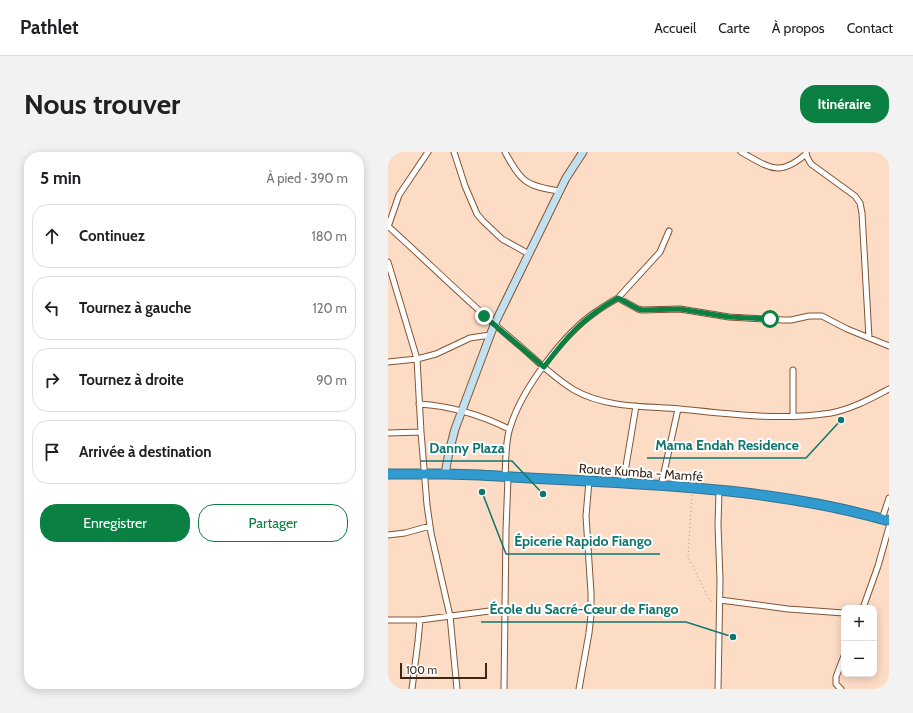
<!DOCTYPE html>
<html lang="fr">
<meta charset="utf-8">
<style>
:root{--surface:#fff;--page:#f2f2f2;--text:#202124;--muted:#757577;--line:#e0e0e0;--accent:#0b8043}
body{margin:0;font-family:Cabin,sans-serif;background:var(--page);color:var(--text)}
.controls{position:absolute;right:12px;bottom:12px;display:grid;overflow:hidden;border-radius:8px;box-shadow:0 2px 10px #0003}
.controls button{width:36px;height:36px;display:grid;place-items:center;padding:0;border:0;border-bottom:1px solid var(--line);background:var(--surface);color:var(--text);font:20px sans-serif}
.scale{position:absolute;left:12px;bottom:10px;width:87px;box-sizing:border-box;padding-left:4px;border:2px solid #3b2618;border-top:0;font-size:11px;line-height:14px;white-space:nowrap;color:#3b2618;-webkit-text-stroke:3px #fff;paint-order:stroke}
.stop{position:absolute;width:12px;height:12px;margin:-9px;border:3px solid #0b8043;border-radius:50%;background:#fff}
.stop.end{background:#0b8043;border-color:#fff;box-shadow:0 1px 4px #0008}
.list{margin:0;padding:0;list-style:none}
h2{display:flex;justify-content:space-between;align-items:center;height:52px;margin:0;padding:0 16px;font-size:17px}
h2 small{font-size:13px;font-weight:400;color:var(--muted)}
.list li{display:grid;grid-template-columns:26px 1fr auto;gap:12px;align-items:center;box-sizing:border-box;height:64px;margin:0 8px 8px;padding:0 8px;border:1px solid var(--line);border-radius:16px}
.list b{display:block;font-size:15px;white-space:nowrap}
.list em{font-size:13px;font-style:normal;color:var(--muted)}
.actions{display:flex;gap:8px;padding:12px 16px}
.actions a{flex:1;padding:9px 0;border:1px solid var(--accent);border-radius:16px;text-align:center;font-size:14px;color:var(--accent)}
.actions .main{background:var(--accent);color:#fff}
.icon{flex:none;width:22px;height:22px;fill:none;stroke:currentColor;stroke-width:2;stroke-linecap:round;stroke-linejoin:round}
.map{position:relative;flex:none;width:501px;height:537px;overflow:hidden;border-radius:16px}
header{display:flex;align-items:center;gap:24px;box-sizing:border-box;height:56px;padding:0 20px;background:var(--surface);border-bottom:1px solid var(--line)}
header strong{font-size:19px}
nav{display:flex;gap:22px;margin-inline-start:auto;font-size:14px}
.intro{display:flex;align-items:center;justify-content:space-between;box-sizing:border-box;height:96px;padding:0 24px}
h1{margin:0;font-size:28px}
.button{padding:10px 18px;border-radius:16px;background:var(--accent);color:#fff;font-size:14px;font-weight:700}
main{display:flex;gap:24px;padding:0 24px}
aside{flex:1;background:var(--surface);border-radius:16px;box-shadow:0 2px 10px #0003}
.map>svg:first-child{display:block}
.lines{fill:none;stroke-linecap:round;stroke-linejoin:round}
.street-casing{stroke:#835433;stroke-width:7}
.secondary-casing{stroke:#835433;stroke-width:9}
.highway-casing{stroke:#34728f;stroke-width:11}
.path{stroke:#b19582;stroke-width:1;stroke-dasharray:1 3;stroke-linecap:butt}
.street{stroke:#fff;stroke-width:5}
.secondary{stroke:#c1e1f1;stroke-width:7}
.highway{stroke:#319bcf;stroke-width:9}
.route{stroke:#0b8043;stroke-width:5}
.labels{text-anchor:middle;stroke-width:4;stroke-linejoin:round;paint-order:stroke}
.street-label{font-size:13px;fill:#3b2618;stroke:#fff}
.leader{fill:none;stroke:#0f766e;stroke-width:1.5}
.callout-dot{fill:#0f766e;stroke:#fff;stroke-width:1.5}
.callout-label{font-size:14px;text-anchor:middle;font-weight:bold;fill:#0f766e;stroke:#fff;stroke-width:4;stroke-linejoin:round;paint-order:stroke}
</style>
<header>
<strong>Pathlet</strong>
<nav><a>Accueil</a><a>Carte</a><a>À propos</a><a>Contact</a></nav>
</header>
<div class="intro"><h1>Nous trouver</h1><a class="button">Itinéraire</a></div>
<main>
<aside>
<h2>5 min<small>À pied · 390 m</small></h2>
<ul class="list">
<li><svg class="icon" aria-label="ahead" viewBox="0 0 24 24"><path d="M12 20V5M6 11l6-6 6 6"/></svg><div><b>Continuez</b></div><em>180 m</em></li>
<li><svg class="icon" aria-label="left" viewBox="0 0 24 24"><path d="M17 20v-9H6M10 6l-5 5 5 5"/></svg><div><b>Tournez à gauche</b></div><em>120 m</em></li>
<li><svg class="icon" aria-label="right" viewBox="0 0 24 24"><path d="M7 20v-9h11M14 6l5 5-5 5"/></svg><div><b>Tournez à droite</b></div><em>90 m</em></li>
<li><svg class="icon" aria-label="arrive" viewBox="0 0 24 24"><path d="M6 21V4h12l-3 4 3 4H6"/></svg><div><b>Arrivée à destination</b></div></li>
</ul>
<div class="actions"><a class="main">Enregistrer</a><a>Partager</a></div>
</aside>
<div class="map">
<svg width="501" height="537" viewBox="0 0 501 537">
<rect width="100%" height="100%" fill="#fddcc6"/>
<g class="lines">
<defs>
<path id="street" d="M66 0 77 34 89 62 95 69 114 87 141 102
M117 0C133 30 138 34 171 39
M353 0C381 15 391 26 418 2
M418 0 419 5 423 12 467 44 472 51 474 61 481 186
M0 74C44 114 86 156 132 194 149 209 166 226 186 238 218 256 256 254 292 257 341 262 393 269 443 261 464 257 482 247 501 237
M0 75 11 43 40 0
M0 110 29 207 33 280 39 353 43 381 62 464 69 537
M230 146 272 100 281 79
M0 210 29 207 48 202 82 186 102 183
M405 218V264
M31 252C63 254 93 263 121 277
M0 281 33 280
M117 325C118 310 117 290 122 276 133 238 176 181 209 159 216 154 223 150 230 146L250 157 254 158 292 157 341 165 395 168H403L421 164H434L459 177 501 194
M235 332 248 254
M273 334 290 257
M494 367 501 346
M0 383 17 381 42 374
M332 448 400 457 456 461
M475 456 490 414 501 375
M0 468H32L117 457
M24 537 30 489 32 468
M116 537 118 378 120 325
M191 537 201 481 203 463V441L198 364 201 329
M330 537 332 428 330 373 331 339
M453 537 448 532V525L456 504"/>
<path id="secondary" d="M57 322 61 300 67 277 106 173 178 26 195 0"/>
<path id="highway" d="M0 322H57L92 323C229 332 369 331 501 369"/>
</defs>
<use href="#street" class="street-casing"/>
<use href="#secondary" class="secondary-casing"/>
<use href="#highway" class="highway-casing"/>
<path class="path" d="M304 343 300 405 322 449H326"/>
<use href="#street" class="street"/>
<use href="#secondary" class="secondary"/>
<use href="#highway" class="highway"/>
</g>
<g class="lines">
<path class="route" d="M96 164 156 215C179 184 196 165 230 146L250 157 254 158 292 157 341 165 382 167"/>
</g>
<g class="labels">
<g class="street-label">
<text transform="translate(253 320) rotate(4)" y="5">Route Kumba - Mamfé</text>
</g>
</g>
<path class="leader" d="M453 268L418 306H259M155 342L124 309H33M94 340L118 402H272M345 485L298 470H93"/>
<g class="callout-dot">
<circle cx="453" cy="268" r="4"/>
<circle cx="155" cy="342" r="4"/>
<circle cx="94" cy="340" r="4"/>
<circle cx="345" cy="485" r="4"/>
</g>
<g class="callout-label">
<text x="339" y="298">Mama Endah Residence</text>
<text x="79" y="301">Danny Plaza</text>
<text x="195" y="394">Épicerie Rapido Fiango</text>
<text x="196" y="462">École du Sacré-Cœur de Fiango</text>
</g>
</svg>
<div class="controls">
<button>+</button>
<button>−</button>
</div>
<div class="scale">100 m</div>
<div class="stop" style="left:382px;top:167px"></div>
<div class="stop end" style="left:96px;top:164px"></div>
</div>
</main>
